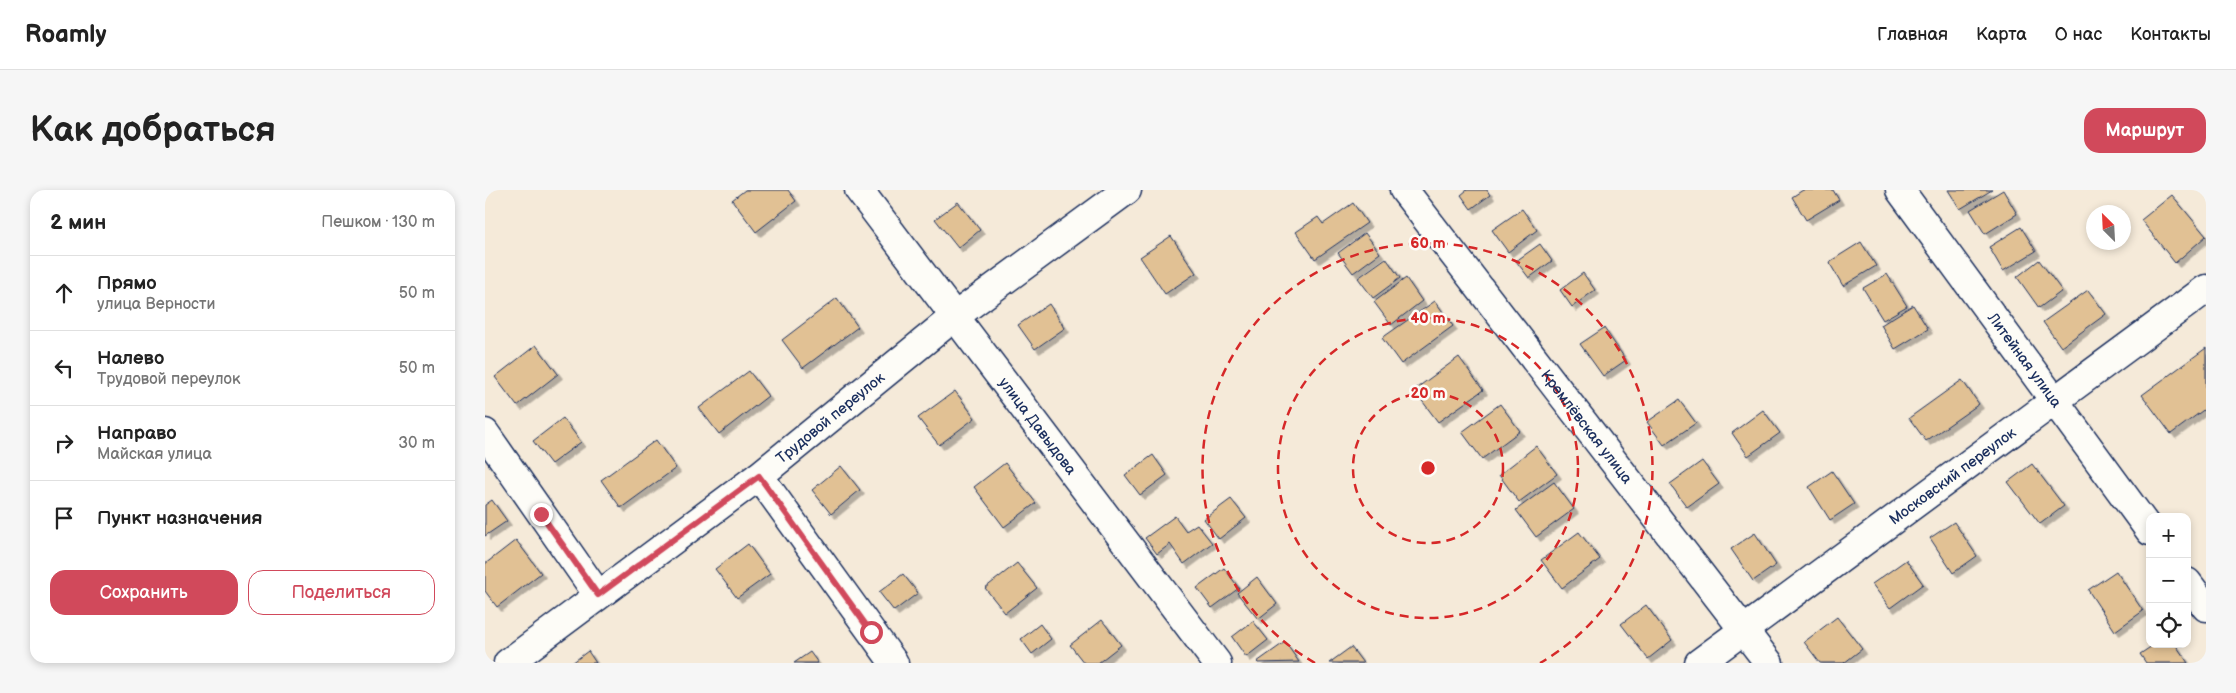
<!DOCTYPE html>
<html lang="ru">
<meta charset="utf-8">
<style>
:root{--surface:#fff;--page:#f6f6f6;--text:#222;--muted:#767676;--line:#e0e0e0;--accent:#d1495b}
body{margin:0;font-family:"Balsamiq Sans",sans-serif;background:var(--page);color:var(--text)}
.controls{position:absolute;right:15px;bottom:15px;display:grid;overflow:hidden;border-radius:10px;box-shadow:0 2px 8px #0003}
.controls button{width:45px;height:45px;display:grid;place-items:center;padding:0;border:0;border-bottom:1px solid var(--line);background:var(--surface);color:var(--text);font:25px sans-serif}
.compass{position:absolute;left:1601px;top:15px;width:45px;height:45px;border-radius:50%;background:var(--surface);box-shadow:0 2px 8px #0003;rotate:336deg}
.stop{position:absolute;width:15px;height:15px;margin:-11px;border:4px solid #d1495b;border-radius:50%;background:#fff}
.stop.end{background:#d1495b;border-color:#fff;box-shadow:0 1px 5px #0008}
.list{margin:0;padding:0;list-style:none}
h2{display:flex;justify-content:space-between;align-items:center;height:65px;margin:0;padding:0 20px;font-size:21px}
h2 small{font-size:16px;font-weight:400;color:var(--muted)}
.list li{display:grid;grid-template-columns:32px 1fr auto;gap:15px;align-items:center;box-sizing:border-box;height:75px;padding:0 20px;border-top:1px solid var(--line)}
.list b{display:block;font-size:19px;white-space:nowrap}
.list p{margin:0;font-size:16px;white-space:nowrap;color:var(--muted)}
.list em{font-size:16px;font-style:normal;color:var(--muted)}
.actions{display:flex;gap:10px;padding:15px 20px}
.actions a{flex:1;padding:11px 0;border:1px solid var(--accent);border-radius:15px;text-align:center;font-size:18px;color:var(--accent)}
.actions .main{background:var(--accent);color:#fff}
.icon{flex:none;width:28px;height:28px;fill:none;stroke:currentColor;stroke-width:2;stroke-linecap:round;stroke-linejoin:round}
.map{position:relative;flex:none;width:1721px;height:473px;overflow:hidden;border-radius:15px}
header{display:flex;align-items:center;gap:30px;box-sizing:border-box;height:70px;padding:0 25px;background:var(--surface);border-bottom:1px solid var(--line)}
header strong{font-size:24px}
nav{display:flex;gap:28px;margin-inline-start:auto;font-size:18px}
.intro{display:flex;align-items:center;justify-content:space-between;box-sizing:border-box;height:120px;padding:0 30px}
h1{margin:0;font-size:35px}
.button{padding:12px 22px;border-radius:15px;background:var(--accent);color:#fff;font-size:18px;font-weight:700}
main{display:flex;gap:30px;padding:0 30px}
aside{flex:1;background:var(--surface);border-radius:15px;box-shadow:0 2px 8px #0003}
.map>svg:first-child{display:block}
.building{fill:#e1c194;stroke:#1b2f5e;filter:url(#shadow)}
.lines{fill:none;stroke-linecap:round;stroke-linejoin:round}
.minor-casing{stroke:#1b2f5e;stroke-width:31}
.minor{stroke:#fdfcf7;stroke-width:28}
.route{stroke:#d1495b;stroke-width:6}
.ring{fill:none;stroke:#d62828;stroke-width:2.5;stroke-dasharray:9 6}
.labels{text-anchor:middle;stroke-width:5;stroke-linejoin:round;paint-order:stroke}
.street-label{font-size:15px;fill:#1b2f5e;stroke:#fdfcf7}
.centre{fill:#d62828;stroke:#fdfcf7;stroke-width:2.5}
.ring-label{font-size:15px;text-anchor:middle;font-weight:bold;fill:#d62828;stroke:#fdfcf7;stroke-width:5;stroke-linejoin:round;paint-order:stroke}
</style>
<header>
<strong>Roamly</strong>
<nav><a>Главная</a><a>Карта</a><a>О нас</a><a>Контакты</a></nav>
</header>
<div class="intro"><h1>Как добраться</h1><a class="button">Маршрут</a></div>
<main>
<aside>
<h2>2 мин<small>Пешком · 130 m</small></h2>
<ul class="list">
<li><svg class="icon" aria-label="ahead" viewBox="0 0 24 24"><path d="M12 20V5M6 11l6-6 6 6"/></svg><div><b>Прямо</b><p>улица Верности</p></div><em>50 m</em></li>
<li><svg class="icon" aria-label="left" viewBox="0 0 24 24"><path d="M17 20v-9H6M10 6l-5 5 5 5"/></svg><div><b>Налево</b><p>Трудовой переулок</p></div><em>50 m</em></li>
<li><svg class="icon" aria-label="right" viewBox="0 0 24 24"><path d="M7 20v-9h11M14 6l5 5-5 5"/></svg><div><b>Направо</b><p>Майская улица</p></div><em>30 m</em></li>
<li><svg class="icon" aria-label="arrive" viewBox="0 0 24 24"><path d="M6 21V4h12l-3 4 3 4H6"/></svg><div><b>Пункт назначения</b></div></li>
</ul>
<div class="actions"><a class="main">Сохранить</a><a>Поделиться</a></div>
</aside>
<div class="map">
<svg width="1721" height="473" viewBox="0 0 1721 473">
<defs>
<filter id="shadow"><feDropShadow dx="4.5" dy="4.5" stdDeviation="0" flood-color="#0004"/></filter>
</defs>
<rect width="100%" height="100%" fill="#f5ead9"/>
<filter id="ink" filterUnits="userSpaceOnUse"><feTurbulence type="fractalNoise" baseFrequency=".02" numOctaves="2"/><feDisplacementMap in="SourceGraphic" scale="10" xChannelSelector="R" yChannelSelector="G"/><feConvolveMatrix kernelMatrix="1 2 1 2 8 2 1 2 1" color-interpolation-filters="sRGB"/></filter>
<g filter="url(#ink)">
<path class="building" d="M260 0H303L311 11 271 42 247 10Z
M982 0H1002L1005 5 986 19 976 5Z
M1318 0H1348L1354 10 1321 30 1307 7Z
M1463 0H1507L1475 19Z
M1518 0 1532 24 1500 44 1485 20Z
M1687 5 1721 46 1690 73 1656 30Z
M473 12 495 40 473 58 450 29Z
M868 13 882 33 830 69 811 42 833 27 838 34Z
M1037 19 1052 40 1023 62 1007 40Z
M1536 37 1551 61 1518 81 1504 57Z
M880 43 895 63 868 83 853 63Z
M686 46 711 83 680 104 655 67Z
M1376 52 1391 76 1358 96 1344 72Z
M1055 54 1067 71 1044 88 1031 71Z
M901 68 915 88 888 108 873 88Z
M1554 70 1577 101 1554 118 1532 87Z
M1098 83 1110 100 1087 117 1075 100Z
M1402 84 1422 116 1398 130 1378 98Z
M921 88 937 111 906 135 889 112Z
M1603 100 1621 124 1576 157 1558 132Z
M352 108 373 137 318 178 297 150Z
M950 111 968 136 916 174 897 148Z
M564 114 580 138 550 159 533 135Z
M1428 115 1443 139 1410 159 1396 135Z
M1119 138 1141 170 1118 186 1095 154Z
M51 155 73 184 32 216 10 187Z
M1721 158V218L1686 244 1657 205Z
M974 167 998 200 953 232 929 200Z
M264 181 283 206 234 244 214 218Z
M1477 190 1494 214 1441 251 1424 228Z
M470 201 490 228 454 255 433 228Z
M1194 210 1211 233 1179 255 1162 232Z
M1015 214 1035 241 997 269 977 242Z
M1278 220 1295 243 1263 266 1247 243Z
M78 228 96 252 66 274 48 251Z
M171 250 191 278 136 318 116 290Z
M1051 256 1072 284 1034 312 1014 285Z
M668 265 682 285 655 305 640 285Z
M1217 271 1234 294 1202 317 1185 294Z
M520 273 551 313 519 337 489 297Z
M1547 274 1579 316 1555 334 1523 292Z
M356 276 375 300 346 324 327 300Z
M1347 281 1369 314 1345 330 1324 297Z
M1069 292 1089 319 1051 347 1031 320Z
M746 309 761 328 734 349 719 329Z
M7 310 22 331 0 346V315Z
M690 326 701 341 712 334 727 353 699 374 685 354 672 364 660 348Z
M1469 332 1492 366 1468 383 1445 348Z
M1094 342 1115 369 1077 398 1056 370Z
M1270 343 1291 375 1268 391 1246 359Z
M31 350 56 383 12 417 0 401V374Z
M263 354 285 384 252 408 230 379Z
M1421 370 1438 394 1405 418 1387 394Z
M532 373 552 398 520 423 500 398Z
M739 378 754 398 727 418 712 398Z
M1631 381 1658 421 1630 441 1603 400Z
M418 384 433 403 409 421 394 402Z
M772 387 792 414 773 429 752 403Z
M1161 415 1187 450 1163 469 1136 434Z
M1352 427 1377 459 1359 473H1335L1319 452Z
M617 430 636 455 613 473H599L585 455Z
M768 431 783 450 761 467 747 447Z
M555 434 566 449 547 464 536 449Z
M800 452 814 472 773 473 772 472Z
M1670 454H1690L1703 473H1661L1655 464Z
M866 457 878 473H844Z
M103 461 111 473H87Z
M325 462 333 473H309Z"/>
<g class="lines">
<defs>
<g id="minor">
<path id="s1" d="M374 0 732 473"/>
<path id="s2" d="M919 0 1284 473"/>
<path id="s3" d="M1415 0 1665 341"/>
<path d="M0 243 113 405"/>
<path d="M274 286 409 473"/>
<path d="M1702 392 1721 417"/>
<path id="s4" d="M23 473 274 286 469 127 642 0"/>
<path id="s5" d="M1214 473 1721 99"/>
</g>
</defs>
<use href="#minor" class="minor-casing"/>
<use href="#minor" class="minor"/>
</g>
</g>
<g class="lines" filter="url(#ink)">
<path class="route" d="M56 324 113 405 274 286 386 442"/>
</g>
<g class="ring">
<circle cx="943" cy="278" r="75"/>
<circle cx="943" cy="278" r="150"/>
<path d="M830 473A225 225 0 1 1 1055 473"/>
</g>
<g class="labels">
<g class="street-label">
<text dy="5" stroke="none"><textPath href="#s3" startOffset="211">Литейная улица</textPath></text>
<text dy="5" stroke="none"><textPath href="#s4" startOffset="405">Трудовой переулок</textPath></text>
<text dy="5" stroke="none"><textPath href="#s2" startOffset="299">Кремлёвская улица</textPath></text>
<text dy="5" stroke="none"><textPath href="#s1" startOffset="296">улица Давыдова</textPath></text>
<text dy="5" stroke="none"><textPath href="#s5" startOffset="315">Московский переулок</textPath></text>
</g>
</g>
<circle cx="943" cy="278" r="8" class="centre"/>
<g class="ring-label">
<text x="943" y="58">60 m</text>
<text x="943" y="133">40 m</text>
<text x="943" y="208">20 m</text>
</g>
</svg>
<div class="controls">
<button>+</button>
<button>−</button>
<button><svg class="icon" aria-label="locate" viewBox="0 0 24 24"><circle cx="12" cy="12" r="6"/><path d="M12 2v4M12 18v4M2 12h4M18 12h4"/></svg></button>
</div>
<svg class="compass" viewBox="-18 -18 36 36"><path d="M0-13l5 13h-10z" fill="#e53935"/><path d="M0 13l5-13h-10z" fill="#767676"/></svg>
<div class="stop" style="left:386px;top:442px"></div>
<div class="stop end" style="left:56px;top:324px"></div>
</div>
</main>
